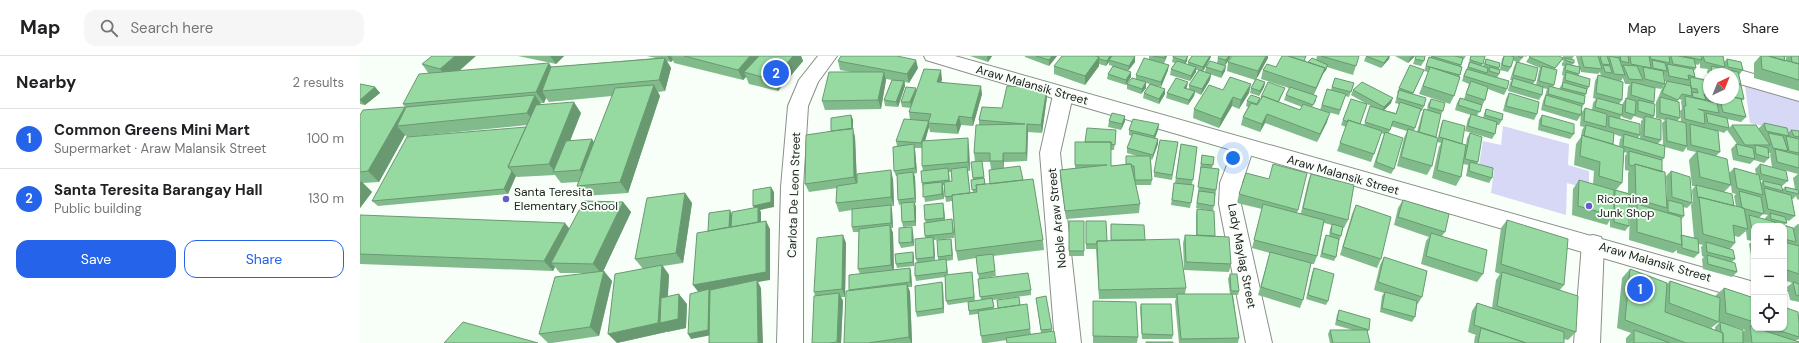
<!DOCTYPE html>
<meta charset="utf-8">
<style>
:root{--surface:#fff;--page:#f6f6f6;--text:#202124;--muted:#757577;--line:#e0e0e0;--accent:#2563eb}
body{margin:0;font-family:"DM Sans",sans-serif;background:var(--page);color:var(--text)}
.controls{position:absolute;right:12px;bottom:12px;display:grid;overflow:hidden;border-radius:8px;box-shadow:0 1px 3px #0004}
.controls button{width:36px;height:36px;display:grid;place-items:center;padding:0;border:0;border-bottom:1px solid var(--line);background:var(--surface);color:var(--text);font:20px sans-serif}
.compass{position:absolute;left:1343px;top:12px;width:36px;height:36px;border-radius:50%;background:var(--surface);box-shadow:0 1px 3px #0004;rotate:43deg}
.you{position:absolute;left:873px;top:102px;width:14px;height:14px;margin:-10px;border:3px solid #fff;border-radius:50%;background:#1a73e8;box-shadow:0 0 0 6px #1a73e833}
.badge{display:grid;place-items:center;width:26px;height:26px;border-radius:50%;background:var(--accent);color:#fff;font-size:13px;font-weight:700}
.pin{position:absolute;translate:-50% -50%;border:2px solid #fff;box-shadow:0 1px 4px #0006}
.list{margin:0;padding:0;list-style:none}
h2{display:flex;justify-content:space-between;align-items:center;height:52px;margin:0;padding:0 16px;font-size:17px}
h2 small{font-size:13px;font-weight:400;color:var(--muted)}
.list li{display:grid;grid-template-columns:26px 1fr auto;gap:12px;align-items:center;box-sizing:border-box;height:60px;padding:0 16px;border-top:1px solid var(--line)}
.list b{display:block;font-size:15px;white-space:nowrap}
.list p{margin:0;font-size:13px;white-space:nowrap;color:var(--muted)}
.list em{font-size:13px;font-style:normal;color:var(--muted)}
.actions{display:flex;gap:8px;padding:12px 16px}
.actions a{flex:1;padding:9px 0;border:1px solid var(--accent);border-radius:12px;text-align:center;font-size:14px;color:var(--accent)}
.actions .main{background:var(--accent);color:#fff}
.icon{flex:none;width:22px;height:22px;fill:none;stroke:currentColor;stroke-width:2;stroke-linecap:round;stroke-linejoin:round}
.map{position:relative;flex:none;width:1439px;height:287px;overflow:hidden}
header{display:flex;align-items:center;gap:24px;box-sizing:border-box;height:56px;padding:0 20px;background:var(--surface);border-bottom:1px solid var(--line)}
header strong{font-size:19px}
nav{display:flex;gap:22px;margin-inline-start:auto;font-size:14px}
.search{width:280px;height:36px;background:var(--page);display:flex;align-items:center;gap:10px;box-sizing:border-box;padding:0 14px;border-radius:12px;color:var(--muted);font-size:15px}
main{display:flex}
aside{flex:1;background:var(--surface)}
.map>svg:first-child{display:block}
.green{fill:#d7d8f6}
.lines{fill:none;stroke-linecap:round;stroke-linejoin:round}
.street-casing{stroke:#8a8f8a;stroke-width:2}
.secondary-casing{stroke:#8a8f8a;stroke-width:2}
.street{fill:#fff;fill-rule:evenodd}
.secondary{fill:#fff;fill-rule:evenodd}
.wall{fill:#81bb8b;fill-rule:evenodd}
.shaded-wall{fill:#699971}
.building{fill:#96daa2;stroke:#699971}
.poi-dot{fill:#6759d3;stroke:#f8fef8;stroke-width:1.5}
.labels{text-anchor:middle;stroke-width:3.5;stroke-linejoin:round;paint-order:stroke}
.street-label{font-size:12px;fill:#1c1e1c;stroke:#f8fef8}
.poi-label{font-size:12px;fill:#1c1e1c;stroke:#f8fef8;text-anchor:start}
</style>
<header>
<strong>Map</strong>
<div class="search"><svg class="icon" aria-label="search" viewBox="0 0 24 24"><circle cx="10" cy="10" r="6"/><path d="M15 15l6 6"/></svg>Search here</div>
<nav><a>Map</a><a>Layers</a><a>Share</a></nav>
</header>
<main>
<aside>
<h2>Nearby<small>2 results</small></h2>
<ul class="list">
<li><span class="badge">1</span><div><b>Common Greens Mini Mart</b><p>Supermarket · Araw Malansik Street</p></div><em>100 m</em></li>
<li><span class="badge">2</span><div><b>Santa Teresita Barangay Hall</b><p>Public building</p></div><em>130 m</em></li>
</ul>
<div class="actions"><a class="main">Save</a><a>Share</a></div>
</aside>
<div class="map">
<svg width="1439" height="287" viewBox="0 0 1439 287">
<rect width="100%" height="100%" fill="#f8fef8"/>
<path class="green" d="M1385 30 1439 43V79L1390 67Z
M1143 70 1209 88 1208 109 1229 115V133L1207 127 1206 159 1131 137 1134 114 1119 109 1123 85 1141 89Z"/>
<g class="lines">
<defs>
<path id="street" d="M458 0H477L458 26 448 50 443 131V287H417L421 131 428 50 439 24Z
M1373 12 1439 31V45L1373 26V18H1364L1366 14Z
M703 32 710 34 713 39 700 97 721 287H695L680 97 693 39 696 34Z
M884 83 891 86 894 91 882 127 881 148 912 287H886L859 148 860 127 874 91 877 86Z
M1233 179 1241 181 1244 188 1240 287H1214L1222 188 1225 181Z"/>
<path id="secondary" d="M564 0H595L1394 226V246L669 35 566 4Z
M1424 234 1439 239V259L1424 254Z"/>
</defs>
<use href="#street" class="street-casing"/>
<use href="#secondary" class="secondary-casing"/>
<use href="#street" class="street"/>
<use href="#secondary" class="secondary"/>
</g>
<path class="wall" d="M158 0H204L196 8Z
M287 0H441L443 5 418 35 389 28 386 21 383 24 314 7 313 4 311 6 307 5 311 12 305 35 298 36 300 40 268 137 225 140 217 130 218 126 201 127 195 119 157 121 156 120 148 138 18 150 12 145 166 71 167 69 47 81 45 79 19 126 3 127 12 136 0 152V59L46 52 43 48 69 18 62 8 99 15 191 11 296 2ZM252 40 234 86 210 84 221 57 181 48 180 47H184L186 42 189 46Z
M610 0H632L628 6Z
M665 0H697L689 10 665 1Z
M737 0H775V6L768 15 771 21 766 29 747 23 748 18 753 10 749 9V6L746 10 739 8V10L725 29 694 18V10Z
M789 0H807L804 7 808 14 801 31 797 30 805 38 799 48 783 42 784 37 790 28 786 27V32L781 38 767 33V28L776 23V19L789 4Z
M832 0H851L850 3 843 16H845L846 11 857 7 858 2 871 0 865 9V15L861 22 847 17 851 18 850 24 841 39 835 36 834 40 828 49 806 42 807 37 827 31 826 32 829 33V29L839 14H836V16L830 25 810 19 811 13 815 7 812 6 813 1 827 5 825 8H828V6Z
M957 0H999L993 19 967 11 966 14 963 18 954 38 956 45 952 51 967 66 957 86 905 67 900 76 881 69 883 61 888 51 886 50 887 45 900 42 899 47 901 41 925 32 923 37 919 46 940 54 942 51 924 44 926 39 929 32 901 23 903 14 946 4 945 5 948 6 956 4Z
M1006 0 1029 3 1021 12 1004 5Z
M1035 0H1055L1048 7Z
M1056 0 1064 5 1061 10 1053 8Z
M1071 0H1106L1103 4 1101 10 1102 11 1094 40 1090 48 1059 38 1068 16 1064 15 1069 1 1070 2Z
M1111 0H1125L1122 10H1123L1126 3 1139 12V13H1140L1142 3 1144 0H1167L1166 1 1164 0 1159 6 1175 25 1173 28 1176 29 1179 15 1180 12 1166 6 1170 0 1202 2 1203 0H1214L1212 3 1214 7 1212 9 1219 11 1216 0H1363L1364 6 1367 3 1383 14 1379 19 1381 28 1379 29 1384 43 1382 45 1386 61 1381 66 1367 63 1369 72 1364 77 1358 75 1360 96 1356 100 1369 117 1374 112 1396 118 1395 113 1400 108 1428 125 1422 130 1400 124 1401 127 1403 125 1422 134 1425 131 1435 133 1433 122 1438 118 1412 111 1410 98 1411 97H1408L1409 102 1404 107 1394 104 1390 108 1373 104 1371 93 1376 88H1377L1367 74 1372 69 1399 73V72L1404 67 1428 77 1431 74 1439 75V144L1437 143 1436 140 1433 143H1432L1435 160 1429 165 1426 164 1427 167 1424 169 1433 172 1438 168H1439V246L1430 244 1427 231 1432 227 1424 224V170H1394V216L1389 188 1393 185 1387 184 1386 175 1379 181 1374 180 1375 187 1370 193 1375 203 1372 206 1377 216 1372 221 1343 213 1342 203 1344 201 1342 200 1341 191 1343 189 1339 188V197L1334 202 1317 197V194L1313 197 1269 184 1270 157 1273 153 1269 152V170L1265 175 1250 171V164L1247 169 1212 159 1213 133 1219 124 1233 128 1234 115 1214 109 1216 88 1221 81 1222 74 1224 71 1220 70 1221 57 1225 52 1232 54 1233 47 1236 43 1233 42 1235 25 1238 19 1241 20 1240 16 1238 18 1221 16 1220 13 1219 18 1218 19 1229 31 1227 34 1226 38 1225 40 1224 48 1221 53V59L1217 65 1181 54 1183 45 1185 40 1187 33 1183 32 1182 39 1179 44 1148 35 1150 27 1152 24H1150L1154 11 1156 6 1153 4 1151 11 1148 16 1140 14 1139 18 1137 22 1147 33 1144 39 1128 33 1125 44 1117 60 1123 62 1124 58 1126 53 1142 64 1139 69H1137L1135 78 1132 83 1105 75 1108 63 1111 59 1095 54 1097 47 1100 42 1104 43 1109 28 1102 25 1104 18 1108 10V9ZM1202 4 1204 5 1202 7V10H1204L1203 13 1202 19 1204 20 1203 21 1202 28 1199 33 1193 31 1194 29 1195 13ZM1340 7V12L1348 13 1347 15 1349 24 1334 21H1335L1334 15 1336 12 1335 8 1338 9ZM1349 18H1373V42H1349ZM1303 19H1304L1305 25 1307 26 1303 30 1298 42 1296 46V62L1305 64 1302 67 1303 89 1298 88 1301 84 1293 62 1294 60 1293 48 1294 46 1290 31 1301 33 1305 28ZM1263 22 1265 28H1270L1268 31 1267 42H1266L1263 47 1262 49 1259 48 1262 44 1254 24 1261 25ZM1319 43 1322 44 1321 45 1322 53 1320 55 1321 66 1317 65 1320 62 1317 45ZM1262 59V61L1271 64 1274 60 1283 63 1281 65 1280 83 1278 82 1280 79 1260 62ZM1254 78 1262 81 1260 83 1259 90 1253 88ZM1305 91 1323 96 1327 91V94L1336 96 1329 104 1332 130H1335L1332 134 1333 146 1331 149 1334 182 1321 179V164L1324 160 1323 151 1327 152 1332 147 1311 115 1306 120 1307 144 1306 146 1302 116V105L1304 102ZM1264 96 1267 97 1265 100V114L1269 115 1268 117V137L1256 134 1262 127ZM1371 129 1372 137 1376 138 1374 140 1376 150H1374L1364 136ZM1403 158 1408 159 1405 162V163L1399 162Z
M1400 0H1439V35L1394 22V7ZM1425 1 1427 2H1426V5H1425Z
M908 2 896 23 905 26 904 31 899 40 890 37 891 32 895 24 867 15 868 6Z
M478 5 558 12 549 27 545 26V30L538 51 525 50 524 44 532 24 526 23V24L521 53 465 54 462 45 491 16 480 14Z
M1064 14 1053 38 1064 50 1062 55H1060L1054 75 1057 76 1062 58 1064 53 1067 54 1068 48 1071 43 1083 55 1080 60 1076 81 1072 110 1067 119 1037 110 1044 82 1047 75 1031 70 1029 77 1034 113 1031 118 1013 111 1024 78 1021 77 1014 98 1011 106 977 95 986 71 981 69 991 43 1007 48 991 39 993 34 1031 47 1024 54 1036 57 1039 48 1035 47 1038 37H1037L1039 32ZM1007 48 1011 50 1004 69 1000 68Z
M975 22 994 27 989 41 985 40 979 59 960 54 967 33 971 34Z
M582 23 581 27 622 38 613 70 601 69 598 78 570 76 569 71 565 85 609 91 610 115H608L610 137 613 136 611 124H613L611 106H615L614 97 619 69V64L642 52 687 41 682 77 668 76 667 105 644 106V112L663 124 683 184 684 194 633 200 636 220 619 223 616 202 598 205 596 195 592 145 586 146 584 129H583L584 143 565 146 562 127 563 115 562 110V92H555L557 117 554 118 555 121 556 147H555L556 151V170L543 171 542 166 541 148 539 149 538 144 537 120H536L534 115 537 90 536 85 550 64 549 56 551 52 542 51 541 46 556 36ZM622 106H630L631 113H634L630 128H625ZM589 116H591L592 125H590Z
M0 28 15 31 20 37 5 49 0 48Z
M863 34 889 37 879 53 872 50 859 72 833 62 834 53Z
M1149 37 1177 58 1174 64 1143 55 1146 43Z
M491 59 493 64V74L495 81 497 127 533 123 534 150H531L532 154 533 172H531L533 177 534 214 550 212 551 216 552 231H548L550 236 552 287H484L489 235V234L500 218 498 213 499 176H493L492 171V154L479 156 476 147 477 132 449 136 445 128 471 75Z
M1182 59 1214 78 1210 83 1178 74 1179 64Z
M1083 64 1102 88 1106 89 1107 82 1110 77 1118 106 1117 108 1132 122 1129 127 1106 120 1108 109 1103 108 1101 121 1096 130 1072 122 1079 91 1081 87 1077 86 1081 69Z
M749 65H765L761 74 748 71Z
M799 68 798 74 795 82 798 88 792 104 791 103 792 124 791 129H776L780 148 779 157 706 163 700 122V114L715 112V86H725L756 74 754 94H751V110L766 108V100H777L767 97V92L772 80 769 79V74Z
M818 86 812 124 794 121V116Z
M821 88 837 91 832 129H834L830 152 811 149 814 127H815Z
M842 99 854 101 852 112 856 134 853 155 836 152 838 136 841 113H840Z
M951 118 988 164 984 172H983L981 180 979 185 976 201 974 205 960 201 964 184 966 179 969 180 970 173 972 169 964 167 957 200 954 208H951L943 244 940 252 898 239 910 197 892 192 902 153 877 147 879 138 938 154 937 157H941L948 126Z
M325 137 332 147 323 207 303 210 309 219 308 241 327 248 326 272 307 276 306 275V276L257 287 283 213 275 203Z
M1043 144 1085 176 1082 180 1123 218 1117 226 1061 208 1066 185 1069 181 1034 169 1038 152Z
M263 146 271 156 243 215 252 225 239 280 192 287H188L179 278 226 217H200L195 211 193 215 0 208V160L209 173Z
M996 149 1021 203 1017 212 980 199 992 158Z
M584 152 585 164 593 168 594 182 574 184 575 205 578 204V201L591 183 593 204 586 205 588 219 612 216 615 245 621 244 618 223 671 234V239L633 244 634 253 660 249 670 273 671 278 681 277 676 242 692 273V275L647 284 627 287H622L618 258 609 259V255L608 246 588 249 586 245 585 221 556 225 555 220 557 207 556 203 565 182 566 167 565 164Z
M837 153 855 180 871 208 869 216 824 214 823 187 825 179H836V158Z
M1147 164 1204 229 1199 235 1216 276 1208 284 1204 283V287H1114L1115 280 1116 279 1108 276 1112 255 1117 247 1132 252 1136 224 1140 218 1135 216 1141 172Z
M709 165H724V200H709Z
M726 165 747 185H751V168L785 184 826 232 825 238H870L868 223 870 218 879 235 878 239H873L879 282 878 287H819L815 246 816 242 739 243 736 193H726Z
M553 176 554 190 541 192 539 187Z
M486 187 485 241H481L483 245 481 287H452L455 240 454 236Z
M554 201V210L537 212 536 208Z
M1024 201 1062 241 1057 249 1055 261 1052 266 1020 256 1022 240 1024 237 1014 234 1020 209Z
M954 212 968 245 966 249 946 243 952 217Z
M1270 213 1307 228 1310 225 1355 241V240L1364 232 1394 242V272H1424L1439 268V283L1435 285 1439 287H1266V282L1271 277 1257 272 1262 222ZM1359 266 1385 274 1383 276 1360 266 1355 271V274L1351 272Z
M582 226 583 231 584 257 557 261 556 256Z
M733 245 778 281 777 287H733Z
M781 248 813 279 812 283H782L780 252Z
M979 254 1009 274 1007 276 1010 287H970L968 278 970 274H993L975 269 977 259Z"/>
<path class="shaded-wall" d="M95 0H116L89 24 80 13Z
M190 0H204L196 8Z
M307 0H311L313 4 311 6Z
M390 0H404L384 16 386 21 383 24 378 14Z
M433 0H441L443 5 418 35 413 24Z
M627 0H632L628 6Z
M692 0H697L689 10V4Z
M750 0H753L749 4V6L746 10 747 5Z
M775 0V6L768 15 769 10Z
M805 0H807L804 7 805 2Z
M828 0 827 5 824 10 825 5Z
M850 0H851L850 3 842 16 843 11Z
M869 0H871L865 10 866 4Z
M906 0H908V2L896 24 898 15Z
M1029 0H1030L1029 3 1021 12 1024 7Z
M1052 0H1055L1048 7 1050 2Z
M739 1V10L725 29V20Z
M305 2 311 12 305 35 299 24Z
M556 4 558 12 549 27 547 18Z
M189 7 196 18 182 35 186 42 184 47 176 36Z
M809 9 808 14 801 31V26Z
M968 9 966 14 963 18 953 40 956 32 964 14Z
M866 10 865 15 861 22 862 16Z
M836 11V16L830 25 831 20Z
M581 14 582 23 579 35 577 26Z
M524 16 526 24 521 53 518 44Z
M771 16V21L766 29V24Z
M851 18 850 24 841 39 842 33Z
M544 25 545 30 538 51 536 46Z
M786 26V32L781 38 782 33Z
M828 26 827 31 823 37 824 32Z
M905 26 904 31 899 40 900 35Z
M891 28 889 37 879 53 881 44Z
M294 29 300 40 268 137 260 126Z
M621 30 622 38 613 70 612 62Z
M15 31 20 37 5 49 0 44Z
M556 32 557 37 552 52 550 46Z
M687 32V41L682 77 681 69Z
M805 33V38L799 48V43Z
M835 35 834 40 828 49 829 44Z
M175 39 182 50 176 68 167 57Z
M873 41 872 50 859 72 861 63Z
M1033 42 1031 47 1022 56 1024 51Z
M214 46 221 57 198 116H195L189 108Z
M45 51 54 62 37 70 45 79 19 126 8 115Z
M970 57 967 66 957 86 960 78Z
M907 58 905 67 900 76 902 68Z
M491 59 493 64V74L495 81 497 130 494 121Z
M599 60 601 69 598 78 596 69Z
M765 60V65L761 74 762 68Z
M569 65V71L563 92 561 87Z
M667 68 668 76 667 105 666 97Z
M799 68 798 74 794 85V80Z
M608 82 609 91 610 115 608 106Z
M232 83 239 94 227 125 220 114Z
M798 83V88L792 104 793 99Z
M554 88 555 94 557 117 555 112Z
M643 97 644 106V113L643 105Z
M531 114 533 123 534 150 531 141Z
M152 115 156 120 148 138 144 133Z
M553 116 555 121 556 147 555 142Z
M1 125 12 136 0 152V126Z
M582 126 583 131 584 143 582 138Z
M411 131 414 136V151L400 154 401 156V174L351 182 370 154 372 159 395 154 393 150Z
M325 137 332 147 323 207 316 197Z
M263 146 271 156 242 218 233 208Z
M554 146 556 151V170L555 165Z
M583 147 584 152 585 167 584 162Z
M531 149 532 154 533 172 531 167Z
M592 163 593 168 594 182 593 177Z
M406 165 410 173V224L398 226 401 232 403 287H398L352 279 331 283 328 278 339 237 333 229Z
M205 167 213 177 191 207 195 211 193 215 184 205Z
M530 169 533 177 534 217 531 209Z
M552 171 553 176 554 190 552 186Z
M483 179 486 187 485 241 482 233Z
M573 181 574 185 575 205 574 201Z
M591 183 592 188 593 204 592 199Z
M553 196 554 201V210L553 206Z
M586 203 587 208 588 221 587 216Z
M302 209 309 219 306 265 319 238 327 248 326 272 307 276 306 275V276L257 287 248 278Z
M550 212 551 216 552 231 550 226Z
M244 215 252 225 239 280 230 271Z
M582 226 583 231 584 257 583 252Z
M547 228 550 236 552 287H551L549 281Z
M479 237 483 245 481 287H478L477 286Z"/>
<path class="building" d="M72 0H95L80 13 62 8Z
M324 0H390L378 14Z
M399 0H433L413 24 384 16Z
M481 0H537L556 4 547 18 478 5Z
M676 0H692L689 4Z
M702 0H735L739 1 725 20 694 10Z
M737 0H750L747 5 739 3V1Z
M752 0H775L769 10 749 4Z
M793 0H805V2Z
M813 0H828L825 5 813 1Z
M832 0H850L843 11 828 6Z
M859 0H869L866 4 858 2Z
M872 0H906L898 15 868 6Z
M922 0H928L965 12 956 32 903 14 907 8 916 11Z
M928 0H946L944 5Z
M961 0H999L996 10Z
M1006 0H1029L1024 7Z
M1056 0H1065L1064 5 1055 3Z
M1071 0H1095L1103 2 1101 9Z
M1111 0H1125L1123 8 1110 4Z
M1144 0H1151L1154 1 1151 11 1142 9Z
M1158 0H1163L1162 2Z
M1170 0H1199L1203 2 1195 12 1169 1Z
M1221 0H1238L1242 13 1224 11Z
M1240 0H1247L1250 9 1242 8Z
M1249 0 1259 2 1265 19 1254 18Z
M1260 0H1268L1269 7 1261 5Z
M1270 0H1289L1291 12 1271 8Z
M1290 0H1309L1310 7 1291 3Z
M1311 0H1318L1334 3 1336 12 1313 8Z
M1323 0H1341L1342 4Z
M1343 0H1363L1365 11 1345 6Z
M1401 0H1408L1439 8V24L1402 13Z
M1409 0H1424L1425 5Z
M1431 0H1439V8L1432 6Z
M1069 1 1102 11 1100 19 1066 10Z
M305 2 299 24 182 35 191 11Z
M784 2 809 9 801 26 776 19Z
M952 2 968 9 965 13V12L948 6Z
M1205 2 1214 4V7L1205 4Z
M1126 3 1140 7 1139 12 1125 8Z
M1367 3 1381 6 1383 14 1368 11Z
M1292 4 1305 7 1307 15 1293 12Z
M817 5 836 11 831 20 811 13Z
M850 5 866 10 862 16 846 11Z
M1110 6 1128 12 1127 17 1108 11Z
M1157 6 1178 12 1175 25 1153 19Z
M189 7 176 36 43 48 59 18Z
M1206 8 1220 11 1219 18 1205 14Z
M1307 8 1333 13 1335 21 1328 19 1329 24 1309 20Z
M1050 9 1064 14 1053 37 1039 32Z
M1243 9 1250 10 1252 17 1245 16Z
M1263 9 1277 10 1283 24 1269 23Z
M753 10 771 16 766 24 748 18Z
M1182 10 1197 14 1194 29 1179 25Z
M1351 10 1378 16 1381 28 1373 26V18H1352Z
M1070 11 1100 21 1094 40 1063 30Z
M1130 11 1140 14 1139 18 1129 15Z
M1283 11 1303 15 1305 28 1285 23Z
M564 13 581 14 577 26 621 30 612 62 599 60 596 69 568 67 571 58 549 56Z
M1107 13 1149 25 1147 33 1104 20Z
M839 14 851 18 842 33 829 29Z
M469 16H524L518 44 462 45Z
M1206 16 1230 23 1229 31 1205 24Z
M1238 19 1263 26 1262 44 1236 37Z
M870 21 891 28 881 44 873 41 861 63 834 53 849 29 863 34Z
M1330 21 1349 25V42H1373V41L1381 43 1386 61 1363 56 1360 44V47L1348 44 1347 39 1344 38 1346 44 1333 41 1332 36 1338 37 1337 33 1331 32Z
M772 22 786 26 782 33 767 28Z
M816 22 828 26 824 32 835 35 829 44 807 37Z
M975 22 994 27 991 36 972 31Z
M1153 22 1183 31 1182 39 1151 30Z
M896 23 905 26 900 35 891 32Z
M532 24 544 25 536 46 524 44Z
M1111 25 1128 31 1125 44 1106 38Z
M1307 25 1331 30 1332 40 1322 38 1318 44 1302 37Z
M908 26 925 32 918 46 903 40 902 41H901Z
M1002 26 1033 42 1024 51 993 34Z
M1203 26 1227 33 1226 38 1202 32Z
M1272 26 1295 32 1294 46 1271 39Z
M0 28 15 31 0 44Z
M790 28 805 33 799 43 784 37Z
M1373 28 1381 29 1384 43 1373 41Z
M294 29 260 126 217 130 255 32Z
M647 30 687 32 681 69 667 68 666 97H643V105H630V97H614L616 69 665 68 619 64 622 51 642 52Z
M1189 30 1225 40 1224 48 1188 38Z
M546 31 556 32 550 46H541Z
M930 31 957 40 953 49 926 39Z
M967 33 986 38 980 54 962 49Z
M1039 34 1066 42 1064 50 1037 42Z
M1149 37 1179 46 1177 58 1146 50Z
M175 39 167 57 37 70 46 51Z
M891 39 900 42 897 48 887 45Z
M1186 39 1222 50 1221 59 1184 49Z
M903 40 940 54 943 48 970 57 960 78 907 58 902 68 883 61 891 47 897 49Z
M1325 40 1357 47 1359 57 1338 53 1344 55 1345 68 1325 63 1324 50H1326Z
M1300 41 1319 46 1320 62 1300 57Z
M1100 42 1122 49 1120 56 1098 49Z
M1237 42 1263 49 1262 59 1235 51Z
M1266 42 1276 45 1275 59 1265 56Z
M991 43 1007 48 1000 68 988 64V66L983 64Z
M1071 43 1085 47 1083 55 1069 51Z
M1278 44 1295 48 1294 60 1278 55Z
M214 46 189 108 148 111 176 49Z
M1040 46 1061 53 1055 72 1033 65 1030 74 1005 66 1010 50 1036 58Z
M45 51 8 115 0 116V59L3 54Z
M1225 52 1247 58 1246 71 1224 65Z
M1064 53 1081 58 1076 81 1059 76Z
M1126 53 1143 58 1142 64 1125 59Z
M752 57 765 60 762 68 749 65Z
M1346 57 1367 62 1369 72 1348 67Z
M1111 58 1137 66 1135 78 1108 70Z
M491 59 492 73 471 75V62Z
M1182 59 1214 68V78L1181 69Z
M1249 60 1280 68V79L1249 71Z
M1285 60 1301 64V84L1284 80Z
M1306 62 1326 67 1327 90 1307 85Z
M544 63 569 65 561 87 536 85Z
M773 63 799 68 794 80 769 74Z
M988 64 1022 75 1014 98 980 87Z
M1083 64 1105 70 1102 88 1079 81Z
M1404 67 1427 72 1429 80 1406 75Z
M1330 68 1358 75 1360 96 1331 89Z
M1226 69 1254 77 1253 88 1224 80Z
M1372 69H1396L1410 89H1385Z
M166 71 148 111 152 115 144 133 12 145 47 81Z
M493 72 494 121 445 128 446 79Z
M727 72 756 74 755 89 751 88V86H725Z
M1048 73 1078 82 1072 110 1041 101Z
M1431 74 1439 75V81L1434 80Z
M1025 76 1043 82 1034 113 1016 106Z
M773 77 798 83 793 99 767 92Z
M1110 77 1122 81 1118 106 1105 103Z
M1408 77 1423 80 1428 95 1413 92Z
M1264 78 1305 90 1304 102 1263 90Z
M1222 79 1264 92 1262 127 1239 120 1240 106 1220 100Z
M1426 80 1439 83V97L1429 95Z
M608 82V106L562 110V85Z
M1083 82 1106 89 1101 121 1077 114Z
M232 83 220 114 193 116 206 85Z
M800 84 818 86 812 119 794 116Z
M715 86H751V110L771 108 780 148 705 155 700 114 747 109H715Z
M554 88 555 112 534 115 533 91Z
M821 88 837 91 833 124 816 122Z
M1376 88 1393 92 1395 103 1378 99Z
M1395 89 1408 92 1409 102 1396 98Z
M1415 93 1439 99V112L1417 106Z
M1269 95 1302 104V116L1275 108 1273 110 1269 109Z
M1337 95 1367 103 1371 129 1340 121Z
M842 99 854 101 853 109 841 108Z
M766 100H790L792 124H775L774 110H772L771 108H766Z
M622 105 624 121 613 122 611 106Z
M1110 106 1133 112 1132 122 1109 115Z
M913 108 947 117 938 154 879 138 886 117 909 123Z
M1275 108 1305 116 1307 152 1276 143Z
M1400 108 1426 115 1428 125 1401 118Z
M660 110 663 124 630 128 629 114Z
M607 111 610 137 592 139V140L585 141 584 126 592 125 591 113Z
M841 111 859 113 856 134 838 131Z
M588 112 589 124 562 127 561 115Z
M1374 112 1399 119 1403 139 1377 132Z
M531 114V141L476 147 477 130 497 127V118Z
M1311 115 1330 121 1332 147 1312 141Z
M553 116 555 142 538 144 537 118Z
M951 118 994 129 988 164 943 152Z
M624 122 625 128 616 129 617 133 612 134 611 124Z
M673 123 683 184 596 195 592 139 617 136 616 129Z
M1219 124 1254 134V160L1218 150Z
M1403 125 1421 129 1423 135 1404 130Z
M582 126V138L563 141V128Z
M814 127 834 129 831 147 812 144Z
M1336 129 1372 138 1374 150 1339 141 1338 142Z
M411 131V146L393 150V134Z
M1425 131 1438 134 1439 138 1426 135Z
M1404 132 1431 139 1435 160 1408 153Z
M1255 134 1269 138V170L1254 166Z
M839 135 855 137 854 150 837 147Z
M1379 135 1401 141 1404 158 1382 152Z
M325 137 316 197 275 203 287 142Z
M1339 141 1384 152 1388 173 1373 169 1375 187 1343 178Z
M1043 144 1089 158 1085 176 1038 161Z
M1308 144 1323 148 1324 160 1308 156Z
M224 145 263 146 233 208 191 207Z
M554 146 555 165 542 166 541 147Z
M583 147 584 162 565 164 564 149Z
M903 148 964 164 957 200 894 184Z
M1277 148 1321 161 1322 189 1277 176Z
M531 149V167L492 171V153Z
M996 149 1031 161 1021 203 983 191Z
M398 151V166L371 171 372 156Z
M837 153 854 155 855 180 837 179Z
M370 154 369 171 348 175 349 157Z
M1410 157 1425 161 1427 167 1411 163Z
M0 159 205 167 184 205 0 198Z
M1389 159 1415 166V170H1394V179H1393Z
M592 163 593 177 565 180 564 167Z
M1147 164 1208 183 1204 229 1141 208Z
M406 165V216L333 229 337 177Z
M709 165H724V195H709Z
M726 165H746L747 185H737L736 188H726Z
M1417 167 1433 172 1436 186 1424 183V170H1417Z
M751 168 784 169 785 184H751Z
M972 168 983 171 981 180 971 177Z
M530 169 531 209 498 213 499 173Z
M552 171V186L539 187V172Z
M1071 177 1127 194 1123 218 1066 200Z
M483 179 482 233 454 236 457 182Z
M825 179 869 181 871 208 826 206Z
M966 179 979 183 976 201 962 197Z
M1321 179 1338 183 1339 197 1322 192Z
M573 181 574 201 556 203 555 183Z
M591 183 592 199 578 201 577 184Z
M819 183 826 232 739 234 737 185Z
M1346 186 1373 194 1375 203 1347 196Z
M1424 186 1439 190V218L1424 213Z
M553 196V206L536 208 535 198Z
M910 196 951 207 943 244 901 231Z
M633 198 635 215 618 218 616 200Z
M1347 199 1375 207 1377 216 1348 208Z
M1024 201 1067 215 1062 241 1018 226Z
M586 203 587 216 555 220V207Z
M302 209 298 267 248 278 255 218Z
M550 212V226L489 234V219Z
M954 212 974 218 968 245 948 239Z
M1270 213 1307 227 1305 256 1363 277V287H1326L1265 264Z
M244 215 230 271 179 278 195 221Z
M612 216 614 241 586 245 585 219Z
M1142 216 1218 240 1216 276 1137 250Z
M668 217 671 234 620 241 618 223Z
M870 218H877L879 235H871Z
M397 224 398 287H349L350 234Z
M1310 225 1360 242 1359 266 1309 247Z
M582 226 583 252 556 256 555 230Z
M1433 226 1439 228V240L1436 239Z
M547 228 549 281 508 287H484L486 235Z
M1364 232 1394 242V266L1366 257Z
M349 233 348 274 328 278 330 238Z
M1025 236 1057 245 1055 261 1022 252Z
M479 237 477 286 469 287H452L454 240Z
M319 238 318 263 300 267 301 242Z
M817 238H872L879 282 821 283Z
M686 240 692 273 681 274 676 242Z
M659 241 660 249 638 252 637 244Z
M632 242 634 251 609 255 608 246Z
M733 245 776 246 778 281 733 280Z
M1117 247 1204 276V287H1166L1114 269Z
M667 248 670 273 621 280 618 255Z
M781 248H811L813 279 782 278Z
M1424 251 1438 256 1439 268V281L1411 272H1424Z
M979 254 1010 263 1009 274 977 264Z
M103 266 178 287H84Z
M1360 266 1383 274V287H1363V277L1361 276Z
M1390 270 1394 271V272H1396L1439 286V287H1392Z
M1121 272 1166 287H1118Z
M970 274H1007L1010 287H973Z
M1274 274 1310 287H1274Z
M694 275 696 287H647L646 282Z
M786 286H813V287H786Z"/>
<g class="poi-dot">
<circle cx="146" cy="143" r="4"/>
<circle cx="1229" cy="150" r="4"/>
</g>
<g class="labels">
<g class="street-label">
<text transform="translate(672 29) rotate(16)" y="4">Araw Malansik Street</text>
<text transform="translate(983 119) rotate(16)" y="4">Araw Malansik Street</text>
<text transform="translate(434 139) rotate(-88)" y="4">Carlota De Leon Street</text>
<text transform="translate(697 162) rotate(-96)" y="4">Noble Araw Street</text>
<text transform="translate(882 200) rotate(79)" y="4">Lady Maylag Street</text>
<text transform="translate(1295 206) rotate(16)" y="4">Araw Malansik Street</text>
</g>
<g class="poi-label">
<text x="154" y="140">Santa Teresita<tspan x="154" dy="14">Elementary School</tspan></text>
<text x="1237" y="147">Ricomina<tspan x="1237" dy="14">Junk Shop</tspan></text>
</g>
</g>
</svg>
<div class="controls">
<button>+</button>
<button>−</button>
<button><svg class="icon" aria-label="locate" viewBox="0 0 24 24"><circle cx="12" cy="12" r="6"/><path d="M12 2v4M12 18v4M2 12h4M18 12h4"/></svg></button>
</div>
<svg class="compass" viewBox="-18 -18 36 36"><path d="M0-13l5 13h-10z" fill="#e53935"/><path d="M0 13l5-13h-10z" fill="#757577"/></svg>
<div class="you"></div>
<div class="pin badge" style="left:1280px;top:233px">1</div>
<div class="pin badge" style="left:416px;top:17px">2</div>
</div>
</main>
